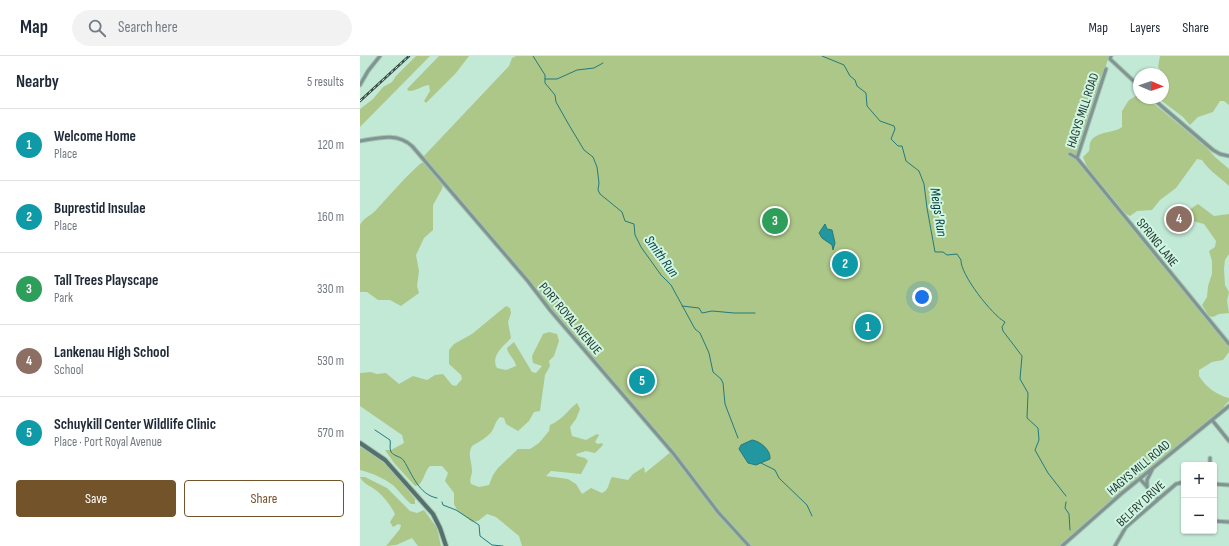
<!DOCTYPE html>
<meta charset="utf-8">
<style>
:root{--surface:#fff;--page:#f2f2f3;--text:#1f2937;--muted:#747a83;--line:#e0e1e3;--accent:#735329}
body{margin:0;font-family:"Sofia Sans Condensed",sans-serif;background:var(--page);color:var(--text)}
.controls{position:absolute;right:12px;bottom:12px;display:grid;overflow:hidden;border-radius:4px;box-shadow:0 1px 3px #0004}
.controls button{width:36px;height:36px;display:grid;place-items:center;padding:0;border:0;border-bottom:1px solid var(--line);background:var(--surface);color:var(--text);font:20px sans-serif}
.compass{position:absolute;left:773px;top:12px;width:36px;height:36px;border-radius:50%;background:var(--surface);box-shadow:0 1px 3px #0004;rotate:92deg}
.you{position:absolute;left:562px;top:241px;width:14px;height:14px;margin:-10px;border:3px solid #fff;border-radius:50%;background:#1a73e8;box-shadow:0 0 0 6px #1a73e833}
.badge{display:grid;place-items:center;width:26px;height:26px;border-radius:50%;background:var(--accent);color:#fff;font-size:13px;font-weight:700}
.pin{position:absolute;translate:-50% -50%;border:2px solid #fff;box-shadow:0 1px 4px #0006}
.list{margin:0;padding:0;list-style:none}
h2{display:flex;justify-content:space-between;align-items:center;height:52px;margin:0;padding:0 16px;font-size:17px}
h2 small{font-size:13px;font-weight:400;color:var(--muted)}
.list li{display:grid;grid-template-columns:26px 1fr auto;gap:12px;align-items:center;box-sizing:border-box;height:72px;padding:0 16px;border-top:1px solid var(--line)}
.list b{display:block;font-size:15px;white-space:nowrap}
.list p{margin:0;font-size:13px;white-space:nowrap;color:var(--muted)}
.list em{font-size:13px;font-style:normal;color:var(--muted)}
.actions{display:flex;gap:8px;padding:12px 16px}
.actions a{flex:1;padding:9px 0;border:1px solid var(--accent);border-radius:4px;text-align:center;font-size:14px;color:var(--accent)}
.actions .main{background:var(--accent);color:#fff}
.icon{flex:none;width:22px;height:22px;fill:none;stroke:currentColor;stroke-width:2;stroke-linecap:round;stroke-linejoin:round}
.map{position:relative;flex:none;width:869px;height:490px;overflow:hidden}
header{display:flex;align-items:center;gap:24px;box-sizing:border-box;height:56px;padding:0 20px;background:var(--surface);border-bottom:1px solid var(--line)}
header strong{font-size:19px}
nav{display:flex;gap:22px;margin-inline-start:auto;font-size:14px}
.search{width:280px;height:36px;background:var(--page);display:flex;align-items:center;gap:10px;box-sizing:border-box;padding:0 14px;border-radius:22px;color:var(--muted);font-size:15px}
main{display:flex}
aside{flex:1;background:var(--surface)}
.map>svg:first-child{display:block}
.green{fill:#acc788}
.water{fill:#23979f;stroke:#247a7d}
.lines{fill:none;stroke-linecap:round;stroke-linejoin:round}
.stream{stroke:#247a7d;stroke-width:1}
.street-casing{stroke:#a3c5b4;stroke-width:5}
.secondary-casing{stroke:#a3c5b4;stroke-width:6}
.street{stroke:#829491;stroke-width:3}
.secondary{stroke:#56716c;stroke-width:4}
.rail-casing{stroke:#394b42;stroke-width:2.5}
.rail{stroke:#cff6e3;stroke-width:1;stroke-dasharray:3;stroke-linecap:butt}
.labels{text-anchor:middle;stroke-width:4;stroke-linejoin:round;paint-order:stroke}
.street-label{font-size:13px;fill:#26352e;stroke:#cff6e3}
.water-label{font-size:14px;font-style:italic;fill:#05393d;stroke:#cff6e3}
</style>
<header>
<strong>Map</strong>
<div class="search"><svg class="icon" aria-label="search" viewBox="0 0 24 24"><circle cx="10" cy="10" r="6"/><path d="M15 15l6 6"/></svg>Search here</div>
<nav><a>Map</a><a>Layers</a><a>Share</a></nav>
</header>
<main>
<aside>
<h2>Nearby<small>5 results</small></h2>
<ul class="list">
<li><span class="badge" style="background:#0f9aa8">1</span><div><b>Welcome Home</b><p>Place</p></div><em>120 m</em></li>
<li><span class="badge" style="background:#0f9aa8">2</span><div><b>Buprestid Insulae</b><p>Place</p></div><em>160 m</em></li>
<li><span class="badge" style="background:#2e9e5b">3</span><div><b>Tall Trees Playscape</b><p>Park</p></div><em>330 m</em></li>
<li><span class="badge" style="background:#8d6e63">4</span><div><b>Lankenau High School</b><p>School</p></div><em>530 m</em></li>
<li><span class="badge" style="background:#0f9aa8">5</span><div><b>Schuykill Center Wildlife Clinic</b><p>Place · Port Royal Avenue</p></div><em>570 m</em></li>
</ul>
<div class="actions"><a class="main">Save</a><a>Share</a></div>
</aside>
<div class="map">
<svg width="869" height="490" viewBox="0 0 869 490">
<rect width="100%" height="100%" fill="#c2e9d6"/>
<path class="green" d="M56 0H70L0 71V53L13 43 23 31 32 26 36 20Z
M79 0H109L96 17 66 47 64 45 70 35 69 29C62 30 56 35 49 35L47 33Z
M156 0H749L716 103 869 290V296L863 304 852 306 839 314V320C846 331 856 339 869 342V345L864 350 865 352 700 490H162L159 480 136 461 127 458 118 465 112 466 97 454 94 448V437L85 425 88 417 82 410H70C63 417 64 429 55 430L34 407 25 394H31L44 387 42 379 0 350V317L11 316 17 318 26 317 39 328 53 320 67 324 75 319 83 318 92 329 96 330 102 323 101 319 89 308V294L94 288 112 278 146 250 150 252 151 257 148 266 151 282C144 290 130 300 137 312L146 314 156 310C155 303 148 299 147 292L154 286 172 316 176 317 182 310 173 307 172 300 183 278 189 276 197 278 199 285 194 300 189 305 190 310 185 319 180 355 174 356 169 365 158 375 146 368 144 362 140 361C135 366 135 370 132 375 128 381 119 386 112 390 107 399 112 405 112 415 112 420 109 423 111 428L119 431 129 429 133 419 138 412 158 393H170L179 387 189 375 190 369C202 364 207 355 217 347L220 353 216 363 210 371 212 380 226 384 237 378 239 379 235 386 238 388 242 387 243 389 235 397 226 395 216 398 217 400 225 402 228 405 221 418 191 415 186 420 208 423 216 428 222 438 231 432 242 437C250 433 248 427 252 421L268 424 273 418 284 411 285 417 312 395 63 101 149 10 152 2Z
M800 0H869V49L864 45H860L853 56 838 61 830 69 823 61 798 42H803C803 29 806 21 798 11Z
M779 38V42H787L846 91 855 101 869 113V130C860 121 849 115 842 104L837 103 816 132 800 144 792 154 777 155 770 160 766 158 727 111 723 101 729 95C730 92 729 87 731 85 737 75 755 77 762 71V55L769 44Z
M61 107H65L83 129 82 133 73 149V174L64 182 56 199 59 215 57 230 59 237 41 250 30 244H18L7 236H0V169C4 161 11 160 16 154 31 138 44 122 61 107Z
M838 148 854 160 869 158V198L865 204 864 213 865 229 869 236 867 245 869 257 859 258 853 261 849 260 842 249 847 241 848 230 852 218V205L849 195 855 191 856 185 844 168 829 164 826 161V156Z
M0 391C22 400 40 424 55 443V448H51C45 443 40 436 34 430 24 422 12 417 0 414Z
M0 421H5L27 432 50 455 57 457 64 454 77 472 81 490H58L52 482 36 489 26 490 40 473 41 469 38 468 33 471 30 466 35 458C31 450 24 441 17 435 11 430 2 427 0 421Z"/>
<path class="water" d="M465 168 467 173 472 174 475 187 473 194 472 189 462 182 459 177Z
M392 384C400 385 411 394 410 403L396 409 388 407 379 393 381 389Z"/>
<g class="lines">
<path class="stream" d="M173 0 185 19V27L195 39 196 46 209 69 224 94 233 101 237 111 239 127 238 134 240 138 262 156 265 165 274 168 275 179 281 191 301 219 311 229 335 273 340 277 349 297 353 316 361 323 363 327 365 348 378 382
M462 0 484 9 490 20 495 24 497 30 506 37 507 50 520 65 534 70 535 73 531 83 538 90H542L546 105 559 115 564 128 567 152 575 196H583L587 199 597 198 601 204C600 218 632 259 645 266L642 271 643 275 662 300 660 323 668 337 667 362 678 372 679 384 675 394 688 417 706 440
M185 23H197L217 14 234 12 243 7
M322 250 339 252 342 257 352 255 374 257H395
M15 374 30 384C31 388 29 392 31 396 35 401 41 400 44 405 52 418 59 439 77 442
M401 407 415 414 419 422 447 449 452 460
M82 446 83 449 96 454 119 469 120 480 132 489 143 490
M706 446 705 452 709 458 710 474"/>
<defs>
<path id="street" d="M751 0 750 3 779 30
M0 29 8 15 20 0
M792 42 853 94 860 98 869 100
M0 85C18 82 37 76 52 90L167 224 190 254 313 397 358 456 389 490
M710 98 717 102 869 288
M717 102 746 13
M852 364 869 385
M850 409V402
M780 423 798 443
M854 428 869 429
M787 431V424L792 414
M854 465 869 466
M702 490 761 438 869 350
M755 490 766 471 816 428 824 426"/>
<path id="secondary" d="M0 387 25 404 73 458 80 472 86 490"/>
</defs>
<use href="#street" class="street-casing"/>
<use href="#secondary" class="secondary-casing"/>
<use href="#street" class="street"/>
<use href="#secondary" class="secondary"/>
<defs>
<path id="rail" d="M0 45 49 0"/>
</defs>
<use href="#rail" class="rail-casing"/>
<use href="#rail" class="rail"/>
</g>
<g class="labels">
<g class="street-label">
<text transform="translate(722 54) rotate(-72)" y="5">HAGYS MILL ROAD</text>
<text transform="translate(798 186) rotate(51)" y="5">SPRING LANE</text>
<text transform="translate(211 262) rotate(50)" y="5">PORT ROYAL AVENUE</text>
<text transform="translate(778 411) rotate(-40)" y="5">HAGYS MILL ROAD</text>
<text transform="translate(780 447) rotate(-43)" y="5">BELFRY DRIVE</text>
</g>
<g class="water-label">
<text transform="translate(579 156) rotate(81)" y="5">Meigs' Run</text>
<text transform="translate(302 200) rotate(54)" y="5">Smith Run</text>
</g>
</g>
</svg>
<div class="controls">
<button>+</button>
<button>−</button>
</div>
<svg class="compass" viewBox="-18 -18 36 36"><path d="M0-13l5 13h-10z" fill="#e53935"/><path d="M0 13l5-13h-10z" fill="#747a83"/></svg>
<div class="you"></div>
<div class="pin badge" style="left:508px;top:271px;background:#0f9aa8">1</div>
<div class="pin badge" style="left:485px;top:208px;background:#0f9aa8">2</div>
<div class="pin badge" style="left:415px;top:165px;background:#2e9e5b">3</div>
<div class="pin badge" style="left:819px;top:163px;background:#8d6e63">4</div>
<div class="pin badge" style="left:282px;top:325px;background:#0f9aa8">5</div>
</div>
</main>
